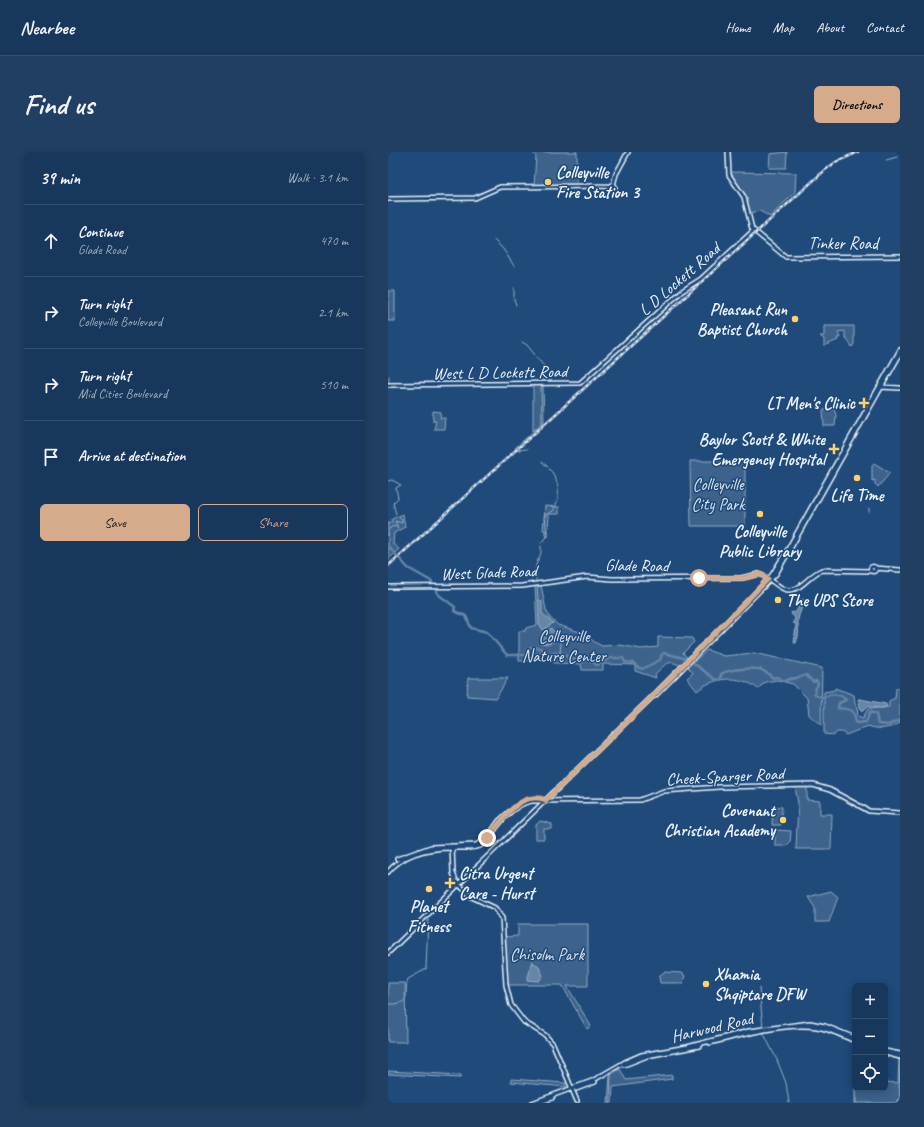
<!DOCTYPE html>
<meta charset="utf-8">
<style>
:root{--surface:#17385c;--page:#203f62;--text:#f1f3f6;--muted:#9eacbb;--line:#365272;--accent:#d6ab8b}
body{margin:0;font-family:Caveat,sans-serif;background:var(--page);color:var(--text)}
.controls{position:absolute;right:12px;bottom:12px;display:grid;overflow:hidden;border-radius:6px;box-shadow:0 2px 10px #0003}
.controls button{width:36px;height:36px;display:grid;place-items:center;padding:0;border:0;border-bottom:1px solid var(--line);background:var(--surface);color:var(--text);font:20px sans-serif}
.stop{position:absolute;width:12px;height:12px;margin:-9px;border:3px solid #d6ab8b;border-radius:50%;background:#fff}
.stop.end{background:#d6ab8b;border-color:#fff;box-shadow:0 1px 4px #0008}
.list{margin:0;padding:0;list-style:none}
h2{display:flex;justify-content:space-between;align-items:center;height:52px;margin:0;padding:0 16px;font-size:17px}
h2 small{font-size:13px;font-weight:400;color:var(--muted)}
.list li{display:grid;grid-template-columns:26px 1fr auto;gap:12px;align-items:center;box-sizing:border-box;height:72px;padding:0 16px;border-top:1px solid var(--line)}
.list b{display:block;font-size:15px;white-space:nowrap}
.list p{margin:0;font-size:13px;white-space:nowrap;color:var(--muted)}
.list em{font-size:13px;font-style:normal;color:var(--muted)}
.actions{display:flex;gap:8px;padding:12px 16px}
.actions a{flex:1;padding:9px 0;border:1px solid var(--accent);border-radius:6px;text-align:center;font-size:14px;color:var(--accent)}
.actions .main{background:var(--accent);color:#111}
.icon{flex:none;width:22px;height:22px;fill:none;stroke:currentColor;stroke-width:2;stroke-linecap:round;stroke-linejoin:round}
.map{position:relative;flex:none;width:512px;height:951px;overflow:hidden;border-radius:6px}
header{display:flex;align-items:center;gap:24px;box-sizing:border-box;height:56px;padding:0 20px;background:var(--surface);border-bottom:1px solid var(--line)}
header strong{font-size:19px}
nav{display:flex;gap:22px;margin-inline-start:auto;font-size:14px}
.intro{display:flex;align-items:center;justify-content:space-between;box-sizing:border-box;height:96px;padding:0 24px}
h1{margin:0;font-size:28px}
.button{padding:10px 18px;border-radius:6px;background:var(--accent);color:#111;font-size:14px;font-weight:700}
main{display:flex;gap:24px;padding:0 24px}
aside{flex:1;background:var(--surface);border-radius:6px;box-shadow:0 2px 10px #0003}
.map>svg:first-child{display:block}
.green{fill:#3c628c;stroke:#92aac2}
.water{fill:#6685a7;stroke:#9ab0c7}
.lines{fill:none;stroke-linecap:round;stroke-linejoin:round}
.stream{stroke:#9ab0c7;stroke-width:1}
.river{stroke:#6685a7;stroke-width:2.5}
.major-casing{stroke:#e8f1f8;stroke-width:6}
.major{stroke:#1f4a7a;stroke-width:3}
.rail-casing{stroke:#e8f1f8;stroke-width:2.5}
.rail{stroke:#1f4a7a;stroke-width:1;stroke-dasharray:3;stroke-linecap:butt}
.route{stroke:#d6ab8b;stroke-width:5}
.poi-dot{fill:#ffd166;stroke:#1f4a7a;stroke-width:1.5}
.labels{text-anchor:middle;stroke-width:3;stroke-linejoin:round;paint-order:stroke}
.poi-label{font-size:17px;font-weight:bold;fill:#e8f1f8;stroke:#1f4a7a;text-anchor:start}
.street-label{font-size:17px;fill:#e8f1f8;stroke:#1f4a7a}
.park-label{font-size:17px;fill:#d7e3ed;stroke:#1f4a7a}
</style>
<header>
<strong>Nearbee</strong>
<nav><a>Home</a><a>Map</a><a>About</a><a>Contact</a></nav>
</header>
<div class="intro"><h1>Find us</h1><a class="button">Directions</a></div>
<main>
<aside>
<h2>39 min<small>Walk · 3.1 km</small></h2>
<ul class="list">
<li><svg class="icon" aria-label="ahead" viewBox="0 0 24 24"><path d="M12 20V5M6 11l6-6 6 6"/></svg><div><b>Continue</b><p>Glade Road</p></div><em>470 m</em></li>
<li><svg class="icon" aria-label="right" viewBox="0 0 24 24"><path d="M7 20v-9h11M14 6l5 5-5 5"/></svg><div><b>Turn right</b><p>Colleyville Boulevard</p></div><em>2.1 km</em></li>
<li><svg class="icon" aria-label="right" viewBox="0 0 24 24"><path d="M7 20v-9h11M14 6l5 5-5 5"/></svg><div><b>Turn right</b><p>Mid Cities Boulevard</p></div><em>510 m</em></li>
<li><svg class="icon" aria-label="arrive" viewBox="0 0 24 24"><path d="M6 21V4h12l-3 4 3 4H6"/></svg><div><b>Arrive at destination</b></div></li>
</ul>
<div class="actions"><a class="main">Save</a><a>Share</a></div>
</aside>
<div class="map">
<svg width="512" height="951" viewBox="0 0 512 951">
<rect width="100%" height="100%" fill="#1f4a7a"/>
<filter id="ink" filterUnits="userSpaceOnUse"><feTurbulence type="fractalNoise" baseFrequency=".025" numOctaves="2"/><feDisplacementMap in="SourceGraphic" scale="8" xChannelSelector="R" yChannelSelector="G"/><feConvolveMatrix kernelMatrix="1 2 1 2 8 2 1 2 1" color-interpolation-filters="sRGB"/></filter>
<g filter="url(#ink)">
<path class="green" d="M144 0H189V35L146 34 148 4Z
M399 0 398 16H381L382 2Z
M342 20 408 21 407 40 382 65 372 59 361 61 358 48 343 27Z
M0 139H7V169H0Z
M436 174H466V192L464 195 457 184V179L450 180 452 186H449L450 188 436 194V187L432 184H436Z
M145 232H155L156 270 145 279Z
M446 257 448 263 447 274H436L435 258Z
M45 259 53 260 52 266H57L56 277H46L48 269H45Z
M302 309H357V374H303Z
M486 311 502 321 490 335 487 332V328L484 329V314Z
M157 354 171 355V362H161L160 385 157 383V378H155Z
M15 362 17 375 6 381 5 392 11 397 0 408V371H4V367Z
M153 433 158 458 162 466 170 473 195 481 208 491 214 494 232 493 253 497 270 495V485L304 486 306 490 295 501 300 506 292 514C281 506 276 514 267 522L268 526 247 519V513L215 512V518H194L193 512 166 511 159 502 154 499 147 502 140 509H131V479H137L138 476 149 473 147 434Z
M319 498 336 504 366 501 434 516 433 573 421 563 419 546 405 532 389 528 377 530 370 537C353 522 325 525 309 539L299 526 305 521 300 515Z
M80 526H120L108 546 79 544Z
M447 536 466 543C466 551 470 557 470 564L475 566 479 558C486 555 494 557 501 555V549L507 546 508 536H512V571C501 577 491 578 480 574L458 583 454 580H449L446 583 436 582V540L447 538Z
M407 635H419V648L432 649V662H444L443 697H408L410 651Z
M385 654 394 655 393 673H384Z
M152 669 164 672V677H156V687H148V673Z
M387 678 403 679 402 690 398 694H387Z
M443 739 450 745 441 770H427V756L420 745Z
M130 772H200V834H179L203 874 199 877 174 833H119L117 785 130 784Z
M276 820 294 821 297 824 295 830 296 831H272L271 824Z
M0 831H17L18 890H0Z
M511 905 512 951H467V936H497V930L510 931Z
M232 917 238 928 284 923V927L225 935 224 951H220L222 923Z
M0 919 73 923 72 926 0 922Z
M123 927 177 931 178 935 123 930Z"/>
<path class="water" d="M150 447 154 450V461L165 471 155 478 151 472Z
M413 447 416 448C415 456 410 462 410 470 410 479 412 481 408 491H406L408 472 405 471 407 466 403 462 404 460 407 461 412 453Z
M163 476 166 480 172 481V485L164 484 162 492 153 491V482L160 481Z
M472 547 498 552 499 554 494 556 480 555 473 559 470 547Z
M145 809V811L150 813 155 824 151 829 139 828Z"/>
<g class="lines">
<path class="stream" d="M498 8 509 5
M106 88 115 97 126 114
M126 136V145
M126 147 128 153
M134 190 139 193 147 203
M148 205 156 214 155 230
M1 232V224
M151 274 154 270 153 233
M127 296 150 275
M130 298 139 297
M154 310 160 315
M0 329 4 328 13 333 8 336 10 346 5 351 8 362
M481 360V356
M0 378 5 374 10 376 7 369 14 371V368L9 364
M0 381V384
M153 391 159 385 157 363 165 359C173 347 172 327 161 317
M148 431V413L153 401V394
M149 433 150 448
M163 484 165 491 170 487 173 491 172 501
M371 836 375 875
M0 852C26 853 15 842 20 827L38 817 40 767
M375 880 389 908 398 931 401 951
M512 930V907
M468 936V951
M222 951 223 923
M509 951 512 944 511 933"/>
<path class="river" d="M0 394 20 416 43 429 51 443 67 455 66 459 78 464 83 476 99 480 119 503H139V498L143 495 152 496 160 501H172L192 510H196L200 507 209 513 223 506H235L237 510 246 511 249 515 254 517 272 508 274 502 276 501 300 507 328 528 333 527V522C340 517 366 515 374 518 378 520 382 523 385 526L389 525 397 529C404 525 410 527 418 523L425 530 429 529 430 532 427 538V543C433 546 438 546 444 542L454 544 458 548 451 551 450 556C464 558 466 556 468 571L478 570 482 560 488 562 490 572 500 573 512 568"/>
<defs>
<path id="major" d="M340 0 341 23 356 45 364 77 398 105 512 104
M223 35a2 2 0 1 1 4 0a2 2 0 1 1-4 0Z
M225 33 228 22 240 0
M0 47 87 46 112 35 224 34
M0 233 192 231 294 139 313 127 365 79
M492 235 512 236
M482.5 417a2.5 2.5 0 1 1 5 0a2.5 2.5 0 1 1-5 0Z
M487 416 512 418
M0 435 134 434 199 425 224 427 353 426 371 422C381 425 387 433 396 437 411 443 421 422 434 418L483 419
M267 544 388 422 512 202
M64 694 65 721 69 731 84 745 107 756 114 766 118 833 123 853 136 870 157 883 165 892 189 949
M9 707 43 695 88 693 99 686 111 669 121 660
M0 720C16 701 40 696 64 696 73 696 83 697 92 694 100 690 103 683 108 676 117 664 130 651 144 649L252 648 276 639 331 635 425 633 442 638 481 659 512 661
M0 801 263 546 361 448 384 423 400 397 512 198
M322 891C352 883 400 870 429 875 442 877 455 884 467 889
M497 899 512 902
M497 901 512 905
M236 913 259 904 311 894
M188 937 207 930
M144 951 204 929 237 910 253 903 299 895 361 879 422 871 437 874 467 886
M150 951 164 946"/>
</defs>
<use href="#major" class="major-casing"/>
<use href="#major" class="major"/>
<defs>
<path id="rail" d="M0 414 437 18 448 10 470 0"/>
</defs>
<use href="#rail" class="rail-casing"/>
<use href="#rail" class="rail"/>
</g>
</g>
<g class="lines" filter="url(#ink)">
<path class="route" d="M99 686C113 670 132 637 158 648L263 546 380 427 371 422 357 426H311"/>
</g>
<g class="poi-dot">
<circle cx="160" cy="30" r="4"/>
<circle cx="407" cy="167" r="4"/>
<path d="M474 245h4v4h4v4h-4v4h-4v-4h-4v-4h4z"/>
<path d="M444 291h4v4h4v4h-4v4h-4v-4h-4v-4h4z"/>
<circle cx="469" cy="326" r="4"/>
<circle cx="372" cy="362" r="4"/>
<circle cx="390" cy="448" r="4"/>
<circle cx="395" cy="668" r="4"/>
<path d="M60 725h4v4h4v4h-4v4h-4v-4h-4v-4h4z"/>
<circle cx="41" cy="737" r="4"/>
<circle cx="318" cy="832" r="4"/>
</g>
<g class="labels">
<g class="poi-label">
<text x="168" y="26">Colleyville<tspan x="168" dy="20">Fire Station 3</tspan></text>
<text x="399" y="163" text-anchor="end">Pleasant Run<tspan x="399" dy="20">Baptist Church</tspan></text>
<text x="467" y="257" text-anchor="end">LT Men's Clinic</text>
<text x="437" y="293" text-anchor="end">Baylor Scott &amp; White<tspan x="437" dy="20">Emergency Hospital</tspan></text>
<text x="469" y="349" text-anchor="middle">Life Time</text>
<text x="372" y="385" text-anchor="middle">Colleyville<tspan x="372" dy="20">Public Library</tspan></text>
<text x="398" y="454">The UPS Store</text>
<text x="387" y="664" text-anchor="end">Covenant<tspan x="387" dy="20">Christian Academy</tspan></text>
<text x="71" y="727">Citra Urgent<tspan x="71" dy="20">Care - Hurst</tspan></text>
<text x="41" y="760" text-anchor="middle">Planet<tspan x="41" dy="20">Fitness</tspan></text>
<text x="326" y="828">Xhamia<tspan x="326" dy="20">Shqiptare DFW</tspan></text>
</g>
<g class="street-label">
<text x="455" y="97">Tinker Road</text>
<text transform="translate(291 127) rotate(-41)" y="6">L D Lockett Road</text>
<text transform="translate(112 220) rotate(-1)" y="6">West L D Lockett Road</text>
<text transform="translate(249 413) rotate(1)" y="6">Glade Road</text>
<text transform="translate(101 420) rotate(-2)" y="6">West Glade Road</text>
<text transform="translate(337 624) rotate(-3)" y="6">Cheek-Sparger Road</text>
<text transform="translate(324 875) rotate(-13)" y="6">Harwood Road</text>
</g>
<g class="park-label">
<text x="330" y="338">Colleyville<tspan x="330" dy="20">City Park</tspan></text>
<text x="176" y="490">Colleyville<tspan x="176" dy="20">Nature Center</tspan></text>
<text x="159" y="808">Chisolm Park</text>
</g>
</g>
</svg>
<div class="controls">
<button>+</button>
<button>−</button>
<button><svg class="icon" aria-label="locate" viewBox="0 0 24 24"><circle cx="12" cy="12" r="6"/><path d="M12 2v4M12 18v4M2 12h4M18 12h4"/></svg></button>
</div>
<div class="stop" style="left:311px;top:426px"></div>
<div class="stop end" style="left:99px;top:686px"></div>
</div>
</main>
